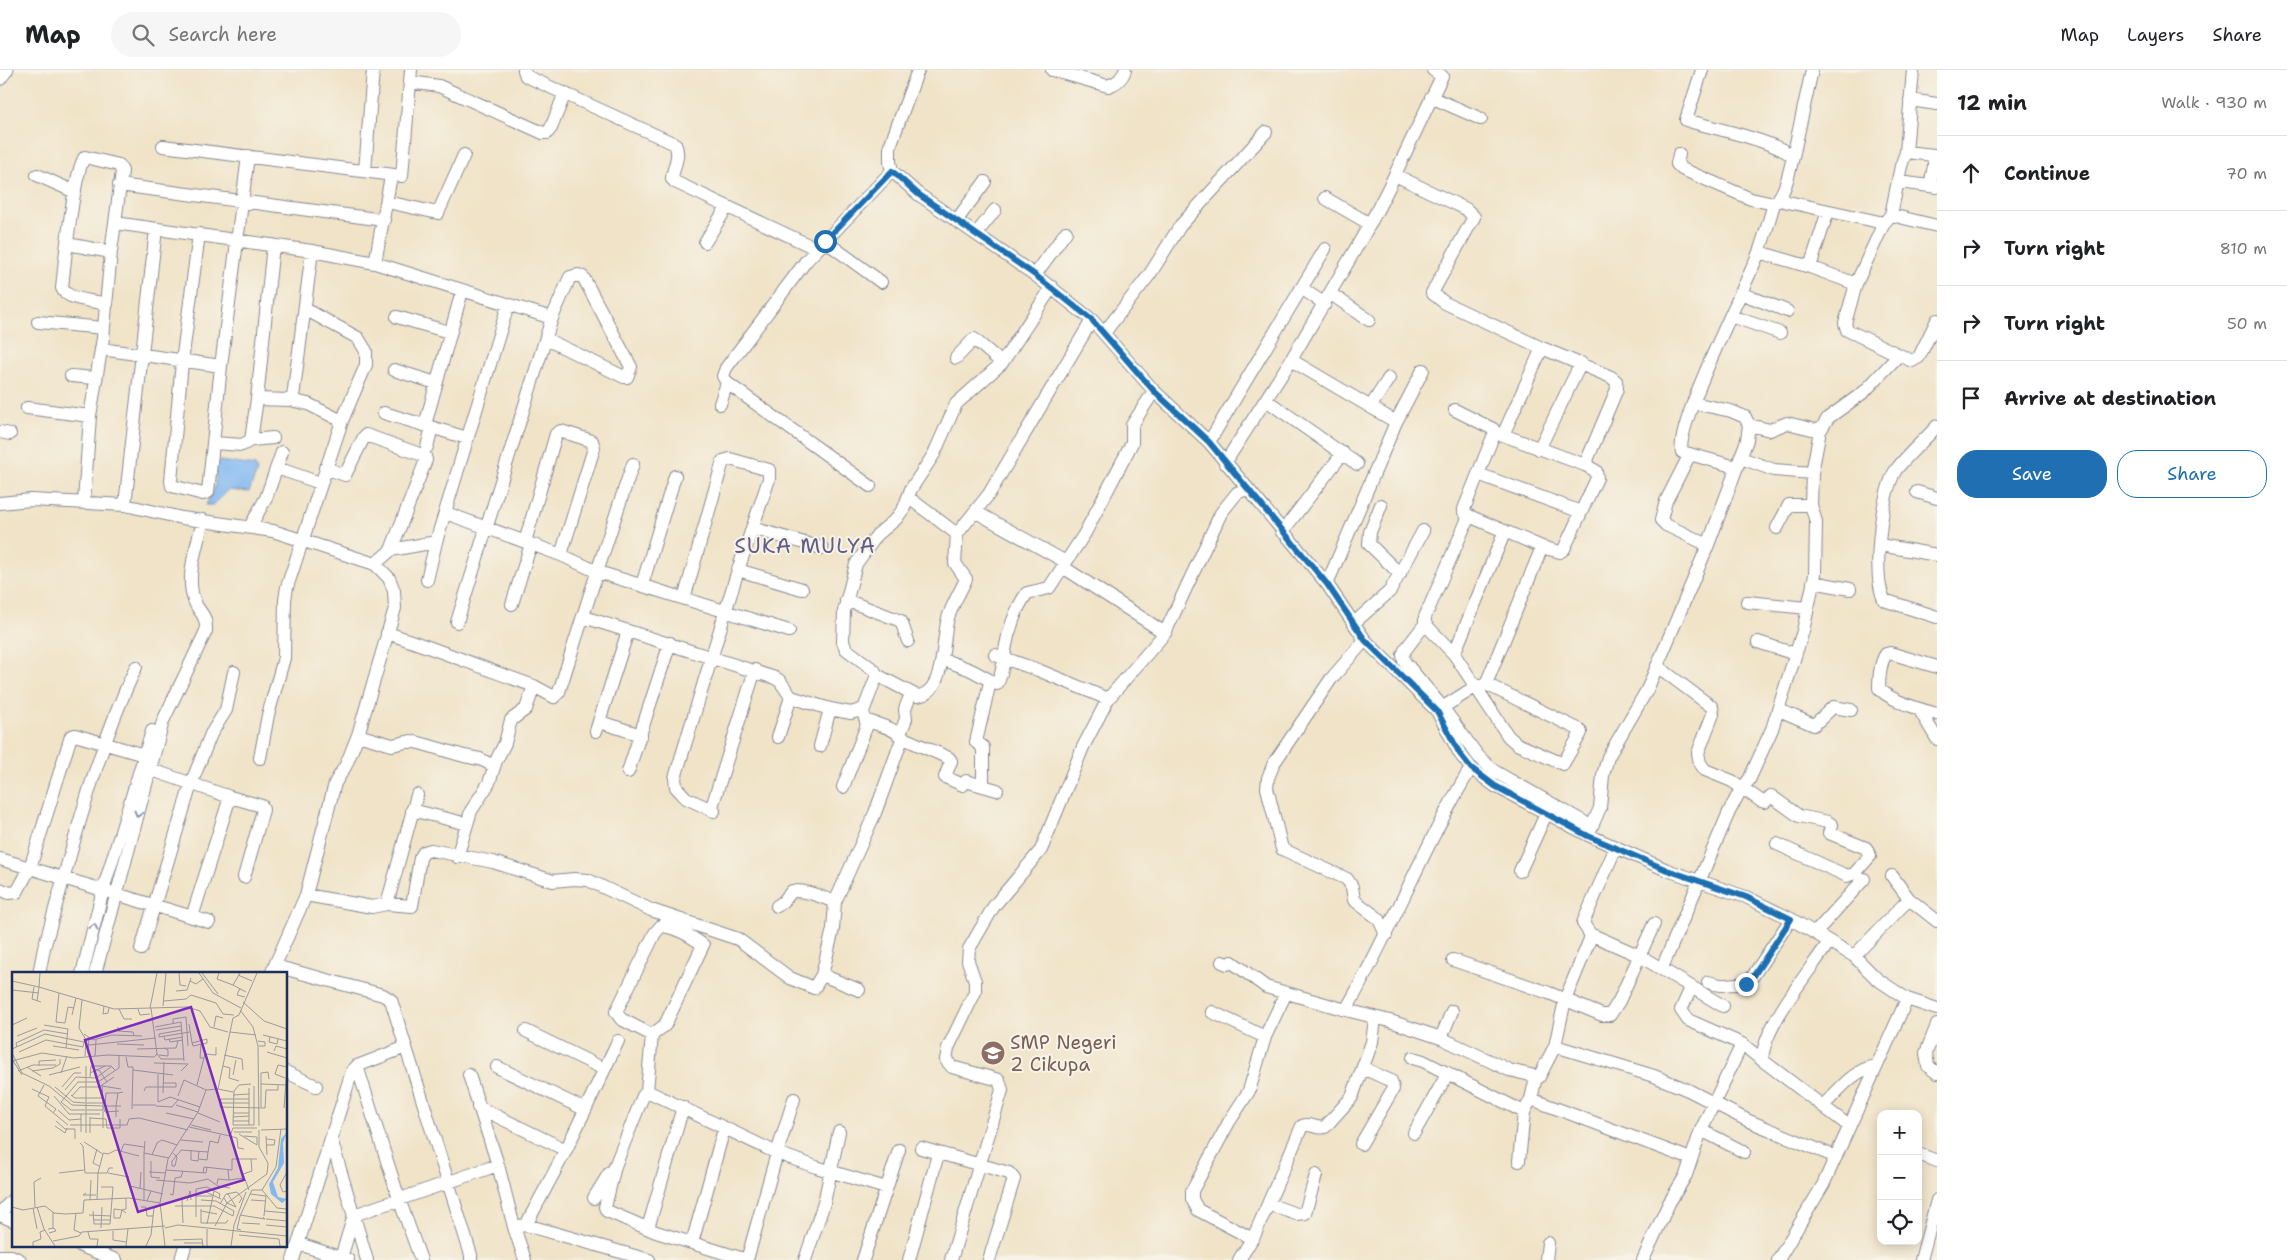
<!DOCTYPE html>
<meta charset="utf-8">
<style>
:root{--surface:#fff;--page:#f6f6f6;--text:#202124;--muted:#757577;--line:#e0e0e0;--accent:#1f6fb2}
body{margin:0;font-family:"Shantell Sans",sans-serif;background:var(--page);color:var(--text)}
.controls{position:absolute;right:15px;bottom:15px;display:grid;overflow:hidden;border-radius:10px;box-shadow:0 2px 12px #0003}
.controls button{width:45px;height:45px;display:grid;place-items:center;padding:0;border:0;border-bottom:1px solid var(--line);background:var(--surface);color:var(--text);font:25px sans-serif}
.stop{position:absolute;width:15px;height:15px;margin:-11px;border:4px solid #1f6fb2;border-radius:50%;background:#fff}
.stop.end{background:#1f6fb2;border-color:#fff;box-shadow:0 1px 5px #0008}
.list{margin:0;padding:0;list-style:none}
h2{display:flex;justify-content:space-between;align-items:center;height:65px;margin:0;padding:0 20px;font-size:21px}
h2 small{font-size:16px;font-weight:400;color:var(--muted)}
.list li{display:grid;grid-template-columns:32px 1fr auto;gap:15px;align-items:center;box-sizing:border-box;height:75px;padding:0 20px;border-top:1px solid var(--line)}
.list b{display:block;font-size:19px;white-space:nowrap}
.list em{font-size:16px;font-style:normal;color:var(--muted)}
.actions{display:flex;gap:10px;padding:15px 20px}
.actions a{flex:1;padding:11px 0;border:1px solid var(--accent);border-radius:20px;text-align:center;font-size:18px;color:var(--accent)}
.actions .main{background:var(--accent);color:#fff}
.icon{flex:none;width:28px;height:28px;fill:none;stroke:currentColor;stroke-width:2;stroke-linecap:round;stroke-linejoin:round}
.map{position:relative;flex:none;width:1937px;height:1190px;overflow:hidden}
header{display:flex;align-items:center;gap:30px;box-sizing:border-box;height:70px;padding:0 25px;background:var(--surface);border-bottom:1px solid var(--line)}
header strong{font-size:24px}
nav{display:flex;gap:28px;margin-inline-start:auto;font-size:18px}
.search{width:350px;height:45px;background:var(--page);display:flex;align-items:center;gap:12px;box-sizing:border-box;padding:0 18px;border-radius:28px;color:var(--muted);font-size:19px}
main{display:flex}
aside{flex:1;background:var(--surface)}
.map>svg:first-child{display:block}
.water{fill:#82b8f1;stroke:#4e74a8}
.lines{fill:none;stroke-linecap:round;stroke-linejoin:round}
.minor-casing{stroke:#868992;stroke-width:14}
.minor{stroke:#fff;stroke-width:12}
.oneway{stroke:#8d97ae}
.route{stroke:#1f6fb2;stroke-width:6}
.labels{text-anchor:middle;stroke-width:4;stroke-linejoin:round;paint-order:stroke}
.education-label{font-size:19px;fill:#785e54;stroke:#f7f3e8;text-anchor:start}
.quarter-label{font-size:21px;letter-spacing:1px;fill:#615c89;stroke:#f7f3e8}
.inset-road{fill:none;stroke:#9b9b9d;stroke-width:1}
.view{fill:#7b2cbf;fill-opacity:0.15;stroke:#7b2cbf;stroke-width:2.5}
.inset-edge{fill:none;stroke:#1b2f5e;stroke-width:2.5}
</style>
<header>
<strong>Map</strong>
<div class="search"><svg class="icon" aria-label="search" viewBox="0 0 24 24"><circle cx="10" cy="10" r="6"/><path d="M15 15l6 6"/></svg>Search here</div>
<nav><a>Map</a><a>Layers</a><a>Share</a></nav>
</header>
<main>
<div class="map">
<svg width="1937" height="1190" viewBox="0 0 1937 1190">
<rect width="100%" height="100%" fill="#f7f3e8"/>
<filter id="ink" filterUnits="userSpaceOnUse"><feTurbulence type="fractalNoise" baseFrequency=".02" numOctaves="2"/><feDisplacementMap in="SourceGraphic" scale="10" xChannelSelector="R" yChannelSelector="G"/><feConvolveMatrix kernelMatrix="1 2 1 2 8 2 1 2 1" color-interpolation-filters="sRGB"/></filter>
<filter id="wash" filterUnits="userSpaceOnUse"><feTurbulence type="fractalNoise" baseFrequency=".0096" numOctaves="4" result="noise"/><feDisplacementMap in="SourceGraphic" scale="20" xChannelSelector="R" yChannelSelector="G"/><feGaussianBlur stdDeviation="1.12" result="paint"/><feColorMatrix in="noise" values="0 0 0 0 0 0 0 0 0 0 0 0 0 0 0 0 0 1.4 0 .05"/><feComposite in="paint" operator="in"/></filter>
<g filter="url(#wash)">
<rect width="100%" height="100%" fill="#f0e3c7"/>
<path class="water" d="M220 391 255 396 257 401 249 422 229 420 213 435H206L215 417 216 399Z"/>
</g>
<g filter="url(#ink)">
<g class="lines">
<defs>
<path id="minor" d="M524 0 526 6 675 74C681 86 673 97 672 109L675 112 817 179
M918 0 890 76V92L892 101 918 124 1035 205 1092 250 1154 321 1209 372 1327 514 1365 570 1437 641 1460 684 1471 698 1495 716 1588 765 1667 800 1746 827 1791 849 1854 886 1877 909 1907 929 1937 939
M1052 0 1108 16C1117 13 1122 9 1125 0
M1702 0 1686 50C1711 58 1777 71 1793 87 1789 102 1786 123 1774 134 1769 150 1765 166 1759 182 1746 216 1674 357 1682 382L1736 397
M0 9 7 0
M409 12 439 16 543 63H547L551 58 565 23
M1431 27 1481 49
M1910 30 1937 34
M163 76 402 106 411 0
M1906 82 1934 85V96L1930 116
M1679 84 1677 94 1682 99 1751 129 1774 134
M1793 87 1812 0
M365 101 373 0
M37 105 75 122
M1395 105 1466 139 1474 147 1432 223 1445 233 1542 278 1503 365 1494 364 1464 439V442L1469 446 1425 547V554L1454 584 1508 666 1517 674 1563 694 1581 663 1580 660 1486 614 1475 617 1437 641
M1899 112 1937 117
M119 115 384 150
M1325 128 1370 154
M1779 130 1884 153 1856 214 1845 253 1847 260 1912 291 1919 287 1937 250
M387 132 438 143 464 85
M1891 145 1937 156
M956 151 985 112
M115 153 312 181 375 193 552 248
M1884 153 1891 145 1901 96 1906 82 1913 0
M199 164 182 292 171 411 172 416 203 424 208 422 221 296 248 86
M976 164 995 140
M825 171 881 212
M705 172 727 137
M67 174 111 182
M1759 182 1810 197 1856 214
M375 193 391 106
M1810 197 1828 141
M1035 205 1066 162
M1301 218 1325 234
M1740 223 1787 241
M1331 224 1369 250
M1731 246 1780 263
M397 247 449 262
M38 252 104 258
M1104 263 1150 204 1180 156 1266 62
M1542 278 1611 307 1616 311 1617 319 1585 395
M101 279 221 296
M956 288 974 269 1002 293
M1291 290 1396 352
M394 300 436 313
M71 306 95 308
M257 329 290 330 293 327 312 181
M290 330 308 334 342 351
M1266 330 1357 394
M720 334 727 313
M1371 336 1389 308
M27 338 90 346
M1455 340 1493 359 1496 363
M384 343 467 368
M425 355 462 221
M1749 355 1770 360 1787 353 1820 361
M1937 356C1927 368 1898 393 1893 405 1881 432 1872 503 1884 530L1937 547
M0 362 10 364
M251 370 273 368
M1209 372 1325 179
M214 373 242 375 251 370 257 329 273 175
M427 377 432 357
M1539 379 1581 293
M1690 384 1666 431 1661 450 1666 455 1708 475
M1741 388 1774 400 1812 403
M1225 393 1291 290 1370 154 1389 117 1442 6 1433 0
M277 398 320 413
M325 398 345 405 364 367 366 365 425 386 426 390 391 480
M1478 404 1581 442
M870 416 727 313 723 306 726 298 806 191 892 101
M1917 422 1937 428
M84 432 90 346 103 268 111 182 122 101 119 95 85 87C74 99 64 197 62 218 66 230 95 231 107 234
M0 433 31 430 125 435 182 448 273 461 375 494 389 508 394 521 395 538 358 665 346 695 335 713 306 825 271 904
M125 435 156 159
M1381 435 1370 462 1369 474 1400 504
M976 442 1066 492
M446 443 561 485 598 502 789 561
M1469 446 1542 477 1560 482 1564 479 1597 408 1596 401 1585 395 1503 365
M250 457 266 428 282 382
M752 458 822 478
M1777 458 1789 435H1811
M1282 462 1343 383
M957 464 989 424 1092 250
M525 472 556 364 561 361 592 371 594 378 561 485
M1880 475 1937 485
M375 494 391 480 436 472 508 235
M1063 497 1165 563
M738 500 802 519
M427 510 436 472
M1813 512 1850 519
M1327 514 1396 352 1423 300
M642 515 675 406
M684 529 723 391 730 389 769 400V409L738 500 675 708 676 717 686 728 714 741
M846 530 901 551 908 571
M1747 532 1807 538
M512 534 531 474
M584 547 775 608 780 611 791 627 830 639 851 643 864 639 877 605 874 600 846 579 843 572 844 541 856 494 877 465 896 449 904 438 911 419 934 384 956 334 1002 293 1052 217
M457 552 552 248 570 207 578 205 583 207 631 297 627 307H624L546 269
M1354 553 1390 521 1423 461
M1425 554 1405 580 1403 585 1404 591 1443 638 1478 686 1494 701 1584 752
M387 563C437 579 485 599 534 616
M1365 570 1331 609 1274 693 1268 708 1267 718 1282 779 1347 809 1352 817 1354 830 1379 849 1386 865
M1758 572 1795 584
M1454 584 1505 461
M995 585 1038 600 1108 629
M942 589 971 600 997 614C1003 604 1003 592 1005 580 1008 562 1016 538 1027 523L1049 518 1085 463 1132 373V355L1154 321
M1657 596 1712 637 1713 644 1698 683 1700 693 1705 700 1732 711 1761 731 1765 732 1771 726 1799 746 1828 752 1832 755 1829 763 1866 778 1870 786 1855 803 1847 806 1777 774
M1937 597 1890 583 1886 584C1880 593 1879 607 1879 618 1888 630 1922 640 1937 644
M877 605 917 626C946 624 942 567 948 548 952 535 960 522 966 509L955 493 957 464 909 428
M990 612 976 672 983 677V716L997 720
M1486 614 1542 477
M1919 639 1937 669
M1779 640 1814 655 1833 637 1851 640
M600 652 641 665
M596 661 628 561
M900 664 906 649 905 639 911 624
M358 665 392 675 411 671 423 674 464 686 480 689 494 696
M778 667 791 627
M901 667 949 688 951 691 945 707 963 715 966 711 983 716
M820 676 830 639
M260 688 268 645 284 588 285 530 287 517 342 351 366 295V281L358 268 305 239
M149 699 230 727 262 736 263 740 244 807
M628 702 670 573
M843 717 867 655 864 645
M412 740 467 754
M711 740 755 600
M1588 765 1600 738 1603 705 1608 687 1647 620 1708 475 1747 370 1749 355 1745 347 1731 341 1693 333
M457 787 471 741 489 713 496 691 505 673 511 650 526 639 534 616 554 627 559 622C583 546 607 469 633 394
M0 789 209 852
M1520 801 1546 744
M1892 806 1909 829
M0 819 9 823 17 822 30 798 71 666 75 665 144 685
M306 825 372 837 387 834 412 836 420 788 424 782 431 780 493 792 553 811 574 809 588 810 651 840 738 869 790 908 814 918 822 905 833 859 835 832 875 743 902 669C897 658 878 655 868 651
M387 834 417 725
M777 836 783 832 792 821C807 820 821 827 835 832
M192 847 230 727
M661 856C675 857 691 866 703 875L665 955 652 965 621 949 616 942 655 863Z
M1815 863 1864 809
M1590 864 1640 886 1723 936
M1829 872C1809 902 1764 955 1762 990L1849 1056
M141 879 191 714 211 664 226 640 234 602
M1854 886 1909 829 1937 851
M1453 890 1549 923 1602 945H1610L1619 931 1654 854
M1222 892 1227 894 1232 892 1266 917 1346 940C1391 861 1424 775 1471 698
M275 896 383 925 391 930 471 1185V1190
M1662 898 1729 742 1741 719 1749 710 1772 659 1803 561 1815 505 1816 452 1811 435 1812 403 1820 361 1828 348 1864 322 1898 286
M39 904 44 878C71 784 94 686 136 597
M82 904 103 820 152 661
M95 904 163 651 206 561C207 543 198 543 194 530 185 505 198 474 203 450
M822 905 859 920
M1708 912C1728 919 1730 911 1747 915L1791 849
M1691 918 1681 940 1688 950 1742 974
M1346 940 1390 951 1441 968 1509 1000 1539 1007 1555 976 1565 930 1590 869V864L1583 853 1616 777
M1212 942 1265 967
M1937 955 1926 983 1928 996 1937 1003
M526 961 604 999
M1441 968 1452 941
M1555 976 1654 1006 1688 1020 1749 1051 1836 1087
M1413 988 1423 991 1524 1042
M357 996 399 1129 421 1190
M497 997 584 1039
M286 1002 316 1016
M469 1005 498 1095 514 1157 525 1190
M647 1021 643 1026 615 1096 605 1137 607 1141 656 1162 747 1190 777 1083 647 1021 652 965
M794 1029 777 1083 816 1097 886 1118
M1531 1029 1691 1089
M1823 1036C1838 1021 1855 998 1877 996
M478 1037 566 1080
M1701 1060 1744 1082
M1414 1063 1448 1003
M331 1069 367 1190
M1361 1074 1393 1019 1391 1011 1363 998
M921 1078 1009 1103 1014 1109 989 1190
M1918 1084 1937 1091
M1519 1091 1524 1042 1531 1029 1536 1007
M594 1128 610 1102
M1268 1134 1296 1144 1305 1143 1316 1105
M0 1143 14 1128
M0 1145 14 1151
M526 1155 566 1080 618 971
M519 1156 526 1155 649 1190
M648 1158 683 1037
M1251 1168 1198 1140 1192 1129V1121L1229 1052 1249 1021 1265 967 1286 923
M692 1173 724 1059
M299 1174 348 1190
M81 1176 116 1190
M0 1186H11L20 1190
M341 1188 354 1145 498 1095
M181 1190 185 1176
M293 1190 352 1001 357 996 406 977
M805 1190 824 1133 839 1062
M863 1190 899 1080
M909 1190 938 1084
M951 1190 1002 1020 999 1010 952 997 946 990 948 978 975 922V911L968 891 969 879 994 836 1041 780 1083 677 1108 629 1165 563 1221 443 1237 423 1246 419
M1239 1190 1255 1164 1302 1056C1310 1052 1317 1060 1325 1057L1352 1027 1372 972 1375 949
M1546 1190 1548 1173
M1643 1190 1669 1133 1686 1105 1701 1060 1742 974 1762 990
M1778 1190 1823 1115 1907 929
M1921 1190 1937 1130"/>
</defs>
<use href="#minor" class="minor-casing"/>
<use href="#minor" class="minor"/>
</g>
<defs><path id="oneway-chevron" d="M-2-3.5L2.5 0L-2 3.5" fill="none" stroke-width="1.6" stroke-linecap="round" stroke-linejoin="round" transform="scale(1.25)"/></defs>
<g class="oneway">
<use href="#oneway-chevron" transform="translate(138 744) rotate(105)"/>
<use href="#oneway-chevron" transform="translate(94 857) rotate(-75)"/>
</g>
</g>
<g class="lines" filter="url(#ink)">
<path class="route" d="M825 171 892 101 918 124 1035 205 1092 250 1154 321 1209 372 1327 514 1365 570 1437 641 1460 684 1471 698 1495 716 1588 766 1667 800 1746 827 1791 849 1749 913 1746 914"/>
</g>
<defs>
<symbol id="school-disc" viewBox="-11 -11 22 22"><circle r="9.5" fill="#8d6e63" stroke="#f7f3e8"/><path d="M0-5L7-2L0 1L-7-2ZM-4 1L0 2.5L4 1V4Q0 6-4 4Z" fill="#fff"/></symbol>
</defs>
<g fill-rule="evenodd">
<use href="#school-disc" x="979" y="969" width="28" height="28"/>
</g>
<g class="labels">
<g class="education-label">
<text x="1010" y="979">SMP Negeri<tspan x="1010" dy="22">2 Cikupa</tspan></text>
</g>
<g class="quarter-label">
<text x="805" y="483">SUKA MULYA</text>
</g>
</g>
<g transform="translate(12 902)">
<rect width="275" height="275" fill="#f0e3c7"/>
<path d="M275 160 271 171 272 191 261 210 266 225 275 227 270 231 259 222 257 212 266 196 269 167Z" fill="#82b8f1"/>
<path class="inset-road" d="M28 1 27 15 47 21 102 37 175 35 188 39 198 55 216 60M167 1 168 13 174 14M187 1 201 21 229 36M190 1 206 22M207 1 205 7 221 13M228 1 221 13 234 20M226 3 240 9M0 9 27 15 25 29M178 9 184 12 191 7M22 15 20 27 29 30M228 16 225 23 233 25M0 18 27 21M164 19 175 18 179 6M47 21 44 50 53 51 56 35 62 36M70 28 67 56 74 68 73 84M152 29 174 27 179 23 204 31 211 42 222 43M231 30 252 49 275 57M92 34 91 42 96 41 97 36M151 34 154 1M138 36 145 1M139 36 145 82 149 87H172M107 37 112 47H120M126 37 128 43 138 42M228 38 241 55 246 74 247 154M60 43 64 26M169 50 172 89M161 51V47L174 45 176 74M177 52 180 71M0 53 15 46M32 53 56 57 54 76M106 55V59L121 60 122 64M143 55 169 50M202 55 204 44 211 46M144 58 169 54M170 58 147 62V65L178 60M218 60 244 63M72 62 81 68 100 63 130 64M251 63 275 69M5 64 25 56M152 65 153 68 171 65M258 65 257 70 265 72 266 67M157 67 158 70 171 68M246 69 253 70V74H247M180 71 181 74 195 71V67M180 71 195 67M105 72 132 73M189 72 188 86H192M77 73 144 66M41 74 67 78M5 75 4 71 32 58 56 62M0 77 33 62 72 70M125 77 164 76 166 69M262 79 264 74 275 77M7 80 34 68 71 75 72 70M255 80 275 86M0 81 10 101 37 114 60 133 91 134M76 82 77 66M147 83 156 84V78L152 76M212 83 230 87 231 98M83 84 84 68M114 85 116 95H121L120 137M0 87 10 103M0 89 30 81 62 86 96 83 142 85 145 82M142 91 176 92 169 99M27 94V89L44 88M74 94V161M211 94 218 96 217 106 227 109M15 95 29 104M82 98H87L95 110M121 98 161 103M6 99 21 93H44M20 99 41 96 48 92V87M49 101 55 84M78 101 93 94M146 102V130L158 125 188 135M37 103 68 95M221 103 224 88M78 105 79 94H99L103 98M273 106 263 102 266 93 275 95M239 112 227 113 222 119 221 153H242V114M249 112 275 113M32 113 26 124 44 137 41 141M185 113 193 82 204 83V75M90 114 109 117M43 115 61 130 73 131M50 115 62 101H69M237 116V153M20 117 37 125 33 134 56 153M206 117 221 120M53 118 64 105 84 106 100 94M132 119 134 115H164V111H151M106 121H94L93 134H104L106 121 111 120M151 121 152 90M59 123 63 126H91M221 123 237 122M42 124 57 142H88M60 124 68 115H87L102 105M166 124 172 108 194 118M237 127H209L208 135 253 136 254 118H266V112M74 131H91L90 113M91 131V156M208 131H237M121 133H144M164 133 186 140M91 134 93 140 107 139M144 134 160 135 166 128M249 135V101L256 100 257 107M272 136 275 96M46 138 57 148 69 147M73 138H59L49 130 66 110H86L107 96V84M74 138H91M154 141 182 147M186 141 208 150M221 141H237M104 145V134H109M221 145 237 144M78 146 94 147 95 156H108V147M44 149 53 157H63V167M221 149H237M58 153H115L117 147 127 146 176 158M179 153 199 158M43 154 53 161 55 156M177 155 218 164 221 156H245M249 158 275 157M69 160V142M222 160H240M78 161V145M227 162 245 173V165L232 164M218 164 225 166 226 176 232 177M254 164 255 183M169 168 191 170M133 169 132 181 157 186M72 170 91 182 86 201M68 171 71 174 73 201H95L97 196H101M254 173H262L263 168 255 167M85 177 81 191 87 194M179 178V188L186 189 187 179M109 179 112 172 132 175M91 181 96 182 104 178 127 184M132 181V229M161 181 165 185 163 194H160V189L161 188 164 184 167 181 169 178 196 180 198 169 206 171 208 163M140 183 145 171 150 168 165 173M187 187 195 188 196 180M139 189V205L148 206M154 198 194 201 195 195M137 200 154 201M275 200 268 213 271 220 275 219M47 201 72 198M96 201 117 205M191 201 192 195 220 198V187H245M144 208 178 211 196 207 206 214 218 216M217 208 232 206M205 212 206 207 217 208 216 198M118 214 139 219M128 216 129 200M237 218 231 202 240 199 239 187M250 218 264 195 269 157M250 218 265 236 275 237M194 220 209 227M74 221 71 223H84M158 222 161 223 163 206 169 205 171 199M238 222 254 224 252 244M183 224H200M114 226V237L110 238 108 246H102V237L110 238 114 241M212 226 215 231 224 235 216 222M78 228 79 208M85 228 86 201M239 228 254 229M135 229 139 219 151 222M175 229 178 219 179 228M208 232 214 222 225 220 230 226 227 231M163 234H202L221 244 222 239 204 229 189 228M0 235 11 238 33 234 42 241 53 242 71 241 72 228 117 226 148 231M23 235 22 210 29 206M25 235 32 257 43 274M129 235H134L135 244H141M21 236 25 257M189 237V251H214L216 248M81 239 82 252H98L101 215H89M189 239 205 242M253 239 275 241M41 240V256M64 241 62 258 69 261M77 243 99 244M228 243 253 247 251 245M184 245V217L195 215 208 222 207 226M254 247 275 249M82 248H99M171 251 170 228 174 224M230 251 248 252M195 252 202 219M254 253 275 255M203 254 215 231 255 202 256 191 247 175V158M89 256 90 235M153 256 166 253 275 264M36 257 42 256 44 259 37 261M229 258 225 257 228 244 240 218H250M101 259V268L114 270M76 260 78 267H86L85 274M227 263 267 267 268 274M161 268 190 267 191 274M41 269 67 264 70 260 153 254M172 271H191M21 274V270L29 267 28 260 33 258M114 274 116 257M134 274 139 263 142 236 148 234M153 274 148 231 156 187 186 140 194 118 206 117 221 46 227 43 245 1M195 274V257M219 274 222 253 234 220"/>
<path class="view" d="M179 35 232 208 126 240 73 68Z"/>
<rect width="275" height="275" class="inset-edge"/>
</g>
</svg>
<div class="controls">
<button>+</button>
<button>−</button>
<button><svg class="icon" aria-label="locate" viewBox="0 0 24 24"><circle cx="12" cy="12" r="6"/><path d="M12 2v4M12 18v4M2 12h4M18 12h4"/></svg></button>
</div>
<div class="stop" style="left:825px;top:171px"></div>
<div class="stop end" style="left:1746px;top:914px"></div>
</div>
<aside>
<h2>12 min<small>Walk · 930 m</small></h2>
<ul class="list">
<li><svg class="icon" aria-label="ahead" viewBox="0 0 24 24"><path d="M12 20V5M6 11l6-6 6 6"/></svg><div><b>Continue</b></div><em>70 m</em></li>
<li><svg class="icon" aria-label="right" viewBox="0 0 24 24"><path d="M7 20v-9h11M14 6l5 5-5 5"/></svg><div><b>Turn right</b></div><em>810 m</em></li>
<li><svg class="icon" aria-label="right" viewBox="0 0 24 24"><path d="M7 20v-9h11M14 6l5 5-5 5"/></svg><div><b>Turn right</b></div><em>50 m</em></li>
<li><svg class="icon" aria-label="arrive" viewBox="0 0 24 24"><path d="M6 21V4h12l-3 4 3 4H6"/></svg><div><b>Arrive at destination</b></div></li>
</ul>
<div class="actions"><a class="main">Save</a><a>Share</a></div>
</aside>
</main>
